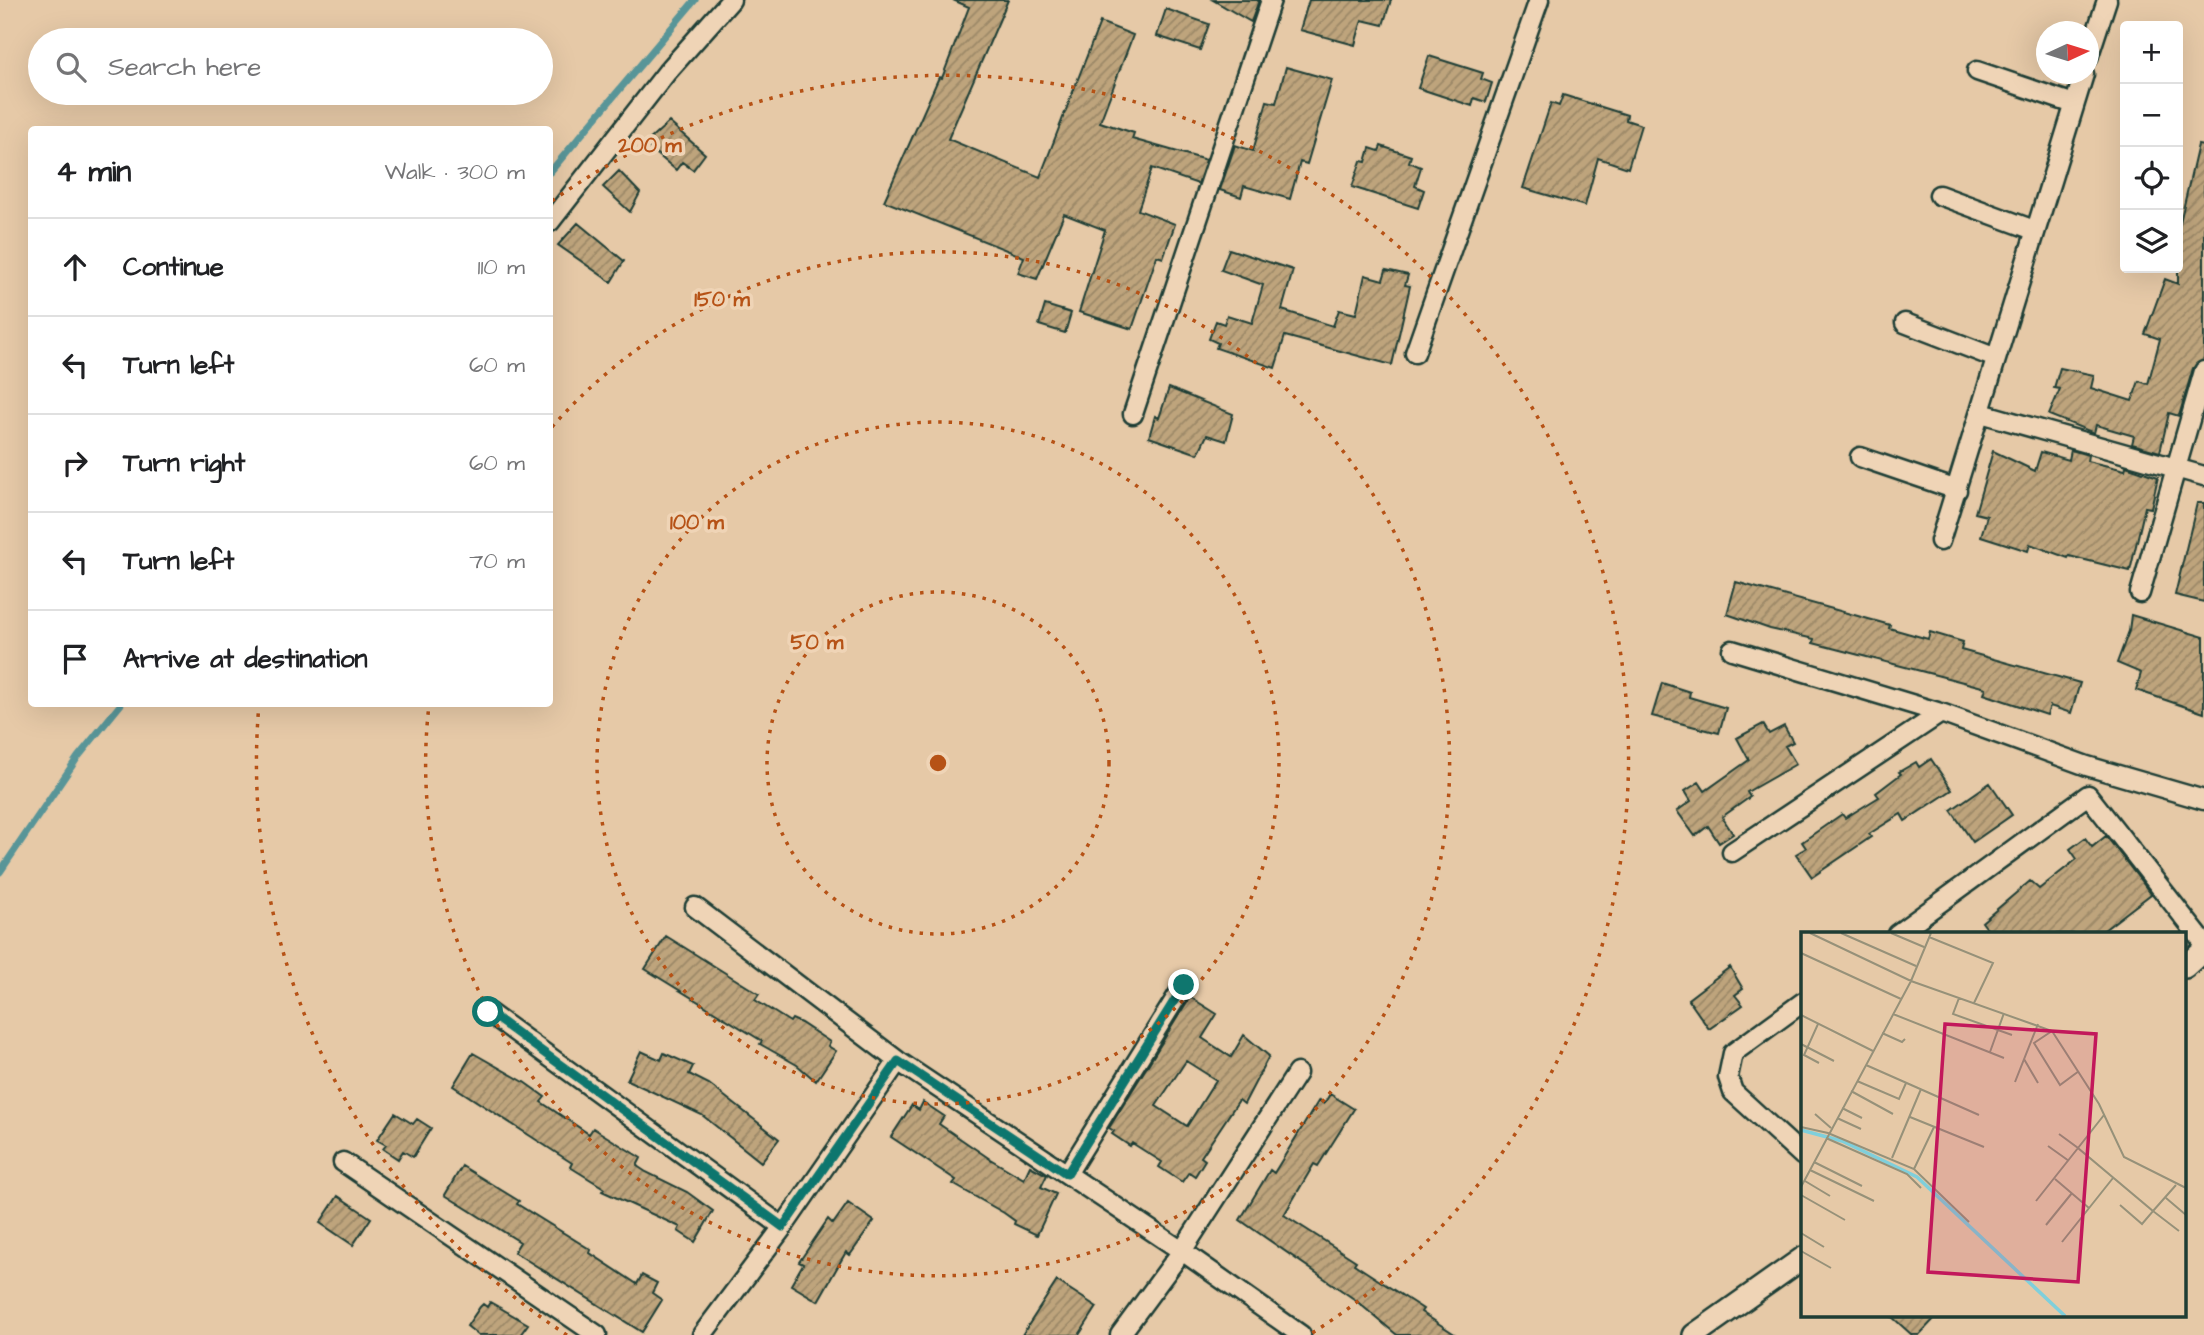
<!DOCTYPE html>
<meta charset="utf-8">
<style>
:root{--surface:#fff;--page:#f6f6f6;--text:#202124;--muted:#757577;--line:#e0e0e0}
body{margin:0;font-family:"Architects Daughter",sans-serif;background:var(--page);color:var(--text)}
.controls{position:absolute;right:21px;top:21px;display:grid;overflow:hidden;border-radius:7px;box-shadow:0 7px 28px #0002}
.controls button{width:63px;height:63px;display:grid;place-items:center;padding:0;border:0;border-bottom:2px solid var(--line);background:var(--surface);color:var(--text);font:35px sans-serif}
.compass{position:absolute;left:2036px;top:21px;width:63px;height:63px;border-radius:50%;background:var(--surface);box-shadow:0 7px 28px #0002;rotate:86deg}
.stop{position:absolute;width:21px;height:21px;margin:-16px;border:5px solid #0f766e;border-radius:50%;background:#fff}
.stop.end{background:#0f766e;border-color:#fff;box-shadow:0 2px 7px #0008}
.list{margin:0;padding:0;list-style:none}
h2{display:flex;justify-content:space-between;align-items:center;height:91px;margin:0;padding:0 28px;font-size:30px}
h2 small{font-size:23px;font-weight:400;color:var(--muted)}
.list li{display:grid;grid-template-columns:46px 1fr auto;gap:21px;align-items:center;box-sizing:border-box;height:98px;padding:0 28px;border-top:2px solid var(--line)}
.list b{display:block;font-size:26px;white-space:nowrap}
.list em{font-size:23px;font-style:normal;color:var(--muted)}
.icon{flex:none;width:38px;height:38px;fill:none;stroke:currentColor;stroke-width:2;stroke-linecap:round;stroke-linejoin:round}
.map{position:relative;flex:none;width:2204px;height:1335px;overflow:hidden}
.search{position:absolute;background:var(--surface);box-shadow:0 7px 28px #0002;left:28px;top:28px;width:525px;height:77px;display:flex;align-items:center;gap:18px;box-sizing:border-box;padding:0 24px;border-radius:38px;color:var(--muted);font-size:26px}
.panel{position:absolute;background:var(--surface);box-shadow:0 7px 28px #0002;left:28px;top:126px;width:525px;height:581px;border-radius:7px}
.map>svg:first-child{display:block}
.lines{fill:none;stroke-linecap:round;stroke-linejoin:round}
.stream{stroke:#599598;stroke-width:7}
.building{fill:url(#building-hatch);stroke:#1f3d34;stroke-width:2;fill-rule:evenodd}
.minor-casing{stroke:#1f3d34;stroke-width:23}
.tertiary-casing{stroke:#1f3d34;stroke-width:26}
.minor{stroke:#efd4b6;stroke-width:18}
.tertiary{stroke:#efd4b6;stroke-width:21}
.route{stroke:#0f766e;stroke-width:9}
.ring{fill:none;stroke:#b65216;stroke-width:3.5;stroke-dasharray:3.5 7}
.inset-river{fill:none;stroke:#7fcfdb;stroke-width:3.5}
.inset-road{fill:none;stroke:#969179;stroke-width:2}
.view{fill:#c2185b;fill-opacity:0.15;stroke:#c2185b;stroke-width:3.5}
.inset-edge{fill:none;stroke:#1f3d34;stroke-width:3.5}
.centre{fill:#b65216;stroke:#efd4b6;stroke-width:3.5}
.ring-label{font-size:21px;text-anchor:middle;font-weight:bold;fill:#b65216;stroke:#efd4b6;stroke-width:7;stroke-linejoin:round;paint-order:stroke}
</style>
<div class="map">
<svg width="2204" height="1335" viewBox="0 0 2204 1335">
<defs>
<pattern id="building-hatch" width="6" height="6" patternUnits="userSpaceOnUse" patternTransform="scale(1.75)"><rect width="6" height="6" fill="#bea47c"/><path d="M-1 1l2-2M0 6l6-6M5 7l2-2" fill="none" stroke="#9a8766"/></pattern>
</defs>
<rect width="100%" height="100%" fill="#e6c9a7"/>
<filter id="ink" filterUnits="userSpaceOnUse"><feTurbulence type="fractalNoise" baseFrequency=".0143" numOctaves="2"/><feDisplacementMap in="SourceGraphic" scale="14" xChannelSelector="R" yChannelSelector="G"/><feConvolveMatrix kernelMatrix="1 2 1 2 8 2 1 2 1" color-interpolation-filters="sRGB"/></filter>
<g filter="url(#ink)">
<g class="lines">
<path class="stream" d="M550 172 695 0
M0 872 78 757 121 704"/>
</g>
<path class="building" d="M953 0H1008L948 139 1040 177 1100 22 1133 35 1100 122 1134 133 1132 139 1206 160 1198 184 1152 168 1138 210 1175 224 1163 258 1157 256 1132 329 1079 312 1105 230 1064 214 1037 279 1018 273 1024 257 884 201 939 77 942 78 969 7Z
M1213 0H1259L1251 22Z
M1309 0H1391L1383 25 1362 20 1355 45 1300 30Z
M1166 9 1209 24 1200 50 1157 36Z
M1429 56 1483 73 1481 79 1492 83 1486 102 1474 98 1472 106 1418 88Z
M1286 67 1332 80 1307 164 1300 162 1290 199 1244 186 1241 197 1220 190 1235 145 1253 151 1267 101 1276 103Z
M1563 95 1627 115 1626 120 1641 125 1628 168 1598 158 1585 206 1523 188 1551 103 1559 106Z
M669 122 705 154 693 170 682 162 676 170 645 144Z
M2198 145 2204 146V360L2193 368 2179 416 2169 413 2160 452 2132 444 2134 436 2096 425 2094 433 2049 415 2060 389 2054 388 2060 368 2094 375 2091 388 2132 401 2139 381 2148 384 2160 339 2145 334 2165 279 2178 284V231Z
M1381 146 1411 156 1409 162 1421 167 1415 186 1424 190 1418 208 1352 187 1361 161 1366 162 1370 148 1379 151Z
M619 171 640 193 630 212 603 187Z
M578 223 624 261 611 282 558 245Z
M1229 249 1293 270 1282 310 1333 326 1339 310 1356 314 1365 275 1383 280 1386 270 1408 275 1405 285 1410 286 1392 365 1285 336 1275 368 1216 348 1218 343 1209 339 1216 321 1224 324 1227 315 1252 323 1263 285 1221 270Z
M1045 305 1071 313 1065 333 1039 325Z
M1169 388 1233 414 1226 441 1207 435 1198 454 1149 437 1155 416 1159 418Z
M2071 450 2088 455 2087 461 2125 470 2126 466 2158 477 2151 508 2145 507 2130 571 2069 556 2068 558 2030 544 2028 551 1981 536 1987 516 1975 513 1993 451 2035 471 2041 452 2069 460Z
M2197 503H2204V602L2175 595Z
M1736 582 1890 625 1889 628 1928 639 1930 632 1963 642 1961 650 2080 683 2071 713 2050 706 2047 715 1984 694 1986 688 1813 643 1814 639 1770 629 1727 614Z
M2131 615 2204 637V713L2136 690 2141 673 2117 663 2129 631Z
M1662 683 1690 692 1689 697 1726 708 1719 733 1652 716Z
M1763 724 1769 734 1784 726 1793 742 1785 746 1796 764 1747 792 1750 797 1722 817 1733 834 1719 843 1708 826 1695 836 1677 811 1691 801 1685 791 1699 782 1705 791 1749 760 1737 738Z
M1931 759 1952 790 1905 821 1901 814 1869 834 1871 837 1812 877 1796 854 1806 848 1802 842 1842 814 1845 818 1879 797 1876 793 1901 774 1899 772 1916 762 1919 767Z
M1990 783 2012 815 1973 842 1951 810Z
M2106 836 2151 894 2099 934H1991L1982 922 2030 881 2039 889 2077 859 2070 849 2085 838 2092 847Z
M666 936 759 994 755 1000 790 1022 792 1019 801 1023 830 1042 828 1046 836 1051 816 1081 797 1065 760 1044 762 1041 645 969Z
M1730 967 1743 989 1735 995 1743 1005 1709 1029 1688 999Z
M1190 997 1217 1014 1202 1038 1231 1057 1244 1035 1269 1056 1244 1104 1239 1100 1201 1157 1205 1160 1195 1176 1189 1172 1182 1182 1159 1167 1162 1162 1132 1143 1130 1146 1112 1134 1114 1131 1109 1128ZM1186 1061 1216 1080 1187 1126 1156 1106Z
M641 1051 661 1060 664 1053 693 1066 689 1074 709 1084 779 1139 761 1162 702 1115 627 1080Z
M473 1053 524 1082 545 1097 541 1102 589 1134 593 1128 641 1158 637 1166 646 1172 687 1192 713 1211 695 1242 678 1231 680 1227 602 1191 604 1188 570 1167 572 1163 453 1086Z
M1330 1094 1354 1109 1318 1166 1314 1164 1284 1215 1356 1261 1354 1264 1403 1296 1423 1309 1421 1312 1456 1335H1397L1354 1299 1240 1220 1270 1170 1274 1173 1319 1100 1324 1104Z
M923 1102 944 1116 939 1124 990 1159 1024 1179 1030 1166 1047 1175 1041 1187 1056 1194 1037 1235 1014 1224 1015 1221 1004 1213 953 1184 956 1180 891 1137 912 1105 919 1110Z
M395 1113 413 1124 417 1119 431 1128 413 1157 403 1151 398 1159 383 1149 386 1145 377 1140Z
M462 1166 519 1201 517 1204 591 1250 590 1253 637 1284 642 1275 657 1283 652 1293 662 1300 642 1332 514 1252 520 1242 445 1195Z
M338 1196 371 1218 353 1245 320 1223Z
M848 1203 874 1221 850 1255 846 1252 818 1301 791 1285 803 1264 799 1262 828 1219 833 1224Z
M1057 1281 1097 1307 1079 1335H1022Z
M490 1302 528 1324 520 1335H478L467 1326 480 1307 483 1304 487 1307Z
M1891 1316H1937L1919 1335H1912Z"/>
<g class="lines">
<defs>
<path id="minor" d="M2088 58 2107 0
M1977 71 2074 104
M1939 195 2034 230
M550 222 667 72 731 0
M1905 323 1996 358
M1415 353 1539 0
M1981 413 2204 476
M1133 414 1271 0
M1860 457 1957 490
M1940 541 2084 74
M2140 593 2204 371
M1732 650 1941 713 2087 766 2204 800
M1732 852 1941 713
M695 907 898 1061 1182 1251 1297 1073
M1897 934 2088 795 2204 943
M1803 1002 1733 1053 1728 1077 1733 1092 1803 1156
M488 1012 783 1227
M343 1162 597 1335
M1067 1174 1184 985
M702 1335 783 1227 898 1061
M1120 1335 1182 1251 1301 1335"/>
<path id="tertiary" d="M2185 967 2204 950
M1694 1335 1803 1258"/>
</defs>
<use href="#minor" class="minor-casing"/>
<use href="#tertiary" class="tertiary-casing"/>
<use href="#minor" class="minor"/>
<use href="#tertiary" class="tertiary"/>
</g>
</g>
<g class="lines" filter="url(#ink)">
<path class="route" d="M488 1012 783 1227 898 1061 1067 1174 1184 985"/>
</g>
<g class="ring">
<circle cx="938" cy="763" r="171"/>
<circle cx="938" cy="763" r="341"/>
<path d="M552 427A512 512 0 1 1 429 705"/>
<path d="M567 1335A682 682 0 0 1 259 704M552 201A682 682 0 1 1 1309 1335"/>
</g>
<g transform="translate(1801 932)">
<rect width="385" height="385" fill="#e6c9a7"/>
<path class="inset-river" d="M0 198 41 209 116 245 264 384"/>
<path class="inset-road" d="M9 1 110 49 251 99 298 172 323 225 385 256M40 1 115 34M90 1 123 15M128 5 192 31 173 71M0 21 100 67M158 66 152 82 211 103M92 82 203 126M0 83 72 119M17 92 3 123 18 131M251 99 233 111 259 153 278 139M81 101 101 110 104 107M0 112 33 129M189 120 203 81M223 127 237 151M65 133 178 183M56 149 98 167 105 151M214 150 237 92M50 159 92 182M41 176 61 186M14 182 30 196M303 183 277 216 352 279 375 253M109 185 183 215M36 186 60 197M0 195 27 201 113 237 168 290M25 206 106 242 120 256M247 214 268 229M91 226 120 157M13 230 61 254M113 237 133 195M9 238 73 269M254 247 288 276M4 249 29 264M0 255 110 49 130 1M0 263 44 288M365 266 385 283M235 269 277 216 258 202M319 273 341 292 352 279 378 299M245 293 271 261M0 301 23 315M261 310 312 246M0 319 30 336"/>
<path class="view" d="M144 92 295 102 277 350 127 340Z"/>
<rect width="385" height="385" class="inset-edge"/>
</g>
<circle cx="938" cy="763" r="10" class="centre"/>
<g class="ring-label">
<text x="650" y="152">200 m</text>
<text x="722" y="306">150 m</text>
<text x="697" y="529">100 m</text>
<text x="817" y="649">50 m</text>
</g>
</svg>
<div class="controls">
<button>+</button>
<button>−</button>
<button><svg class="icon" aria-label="locate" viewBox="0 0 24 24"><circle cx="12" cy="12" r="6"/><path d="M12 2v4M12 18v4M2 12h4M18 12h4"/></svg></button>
<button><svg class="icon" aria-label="layers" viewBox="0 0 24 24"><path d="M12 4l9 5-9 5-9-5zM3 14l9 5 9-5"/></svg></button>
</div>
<svg class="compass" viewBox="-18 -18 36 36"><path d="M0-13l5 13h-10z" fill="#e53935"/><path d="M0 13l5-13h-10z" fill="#757577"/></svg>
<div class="stop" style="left:488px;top:1012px"></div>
<div class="stop end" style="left:1184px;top:985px"></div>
<div class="search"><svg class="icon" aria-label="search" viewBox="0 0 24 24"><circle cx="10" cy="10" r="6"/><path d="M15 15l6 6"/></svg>Search here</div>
<section class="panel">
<h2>4 min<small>Walk · 300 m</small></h2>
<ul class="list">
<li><svg class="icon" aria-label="ahead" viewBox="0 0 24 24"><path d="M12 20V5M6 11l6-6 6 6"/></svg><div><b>Continue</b></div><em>110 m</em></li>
<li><svg class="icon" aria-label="left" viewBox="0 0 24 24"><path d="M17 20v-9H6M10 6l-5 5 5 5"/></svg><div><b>Turn left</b></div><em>60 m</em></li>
<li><svg class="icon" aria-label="right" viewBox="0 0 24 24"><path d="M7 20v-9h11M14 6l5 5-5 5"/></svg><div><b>Turn right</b></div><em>60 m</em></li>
<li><svg class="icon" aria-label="left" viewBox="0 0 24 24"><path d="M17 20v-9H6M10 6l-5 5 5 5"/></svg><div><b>Turn left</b></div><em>70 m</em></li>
<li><svg class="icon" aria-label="arrive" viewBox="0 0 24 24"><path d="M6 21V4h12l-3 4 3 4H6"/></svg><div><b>Arrive at destination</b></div></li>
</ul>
</section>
</div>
